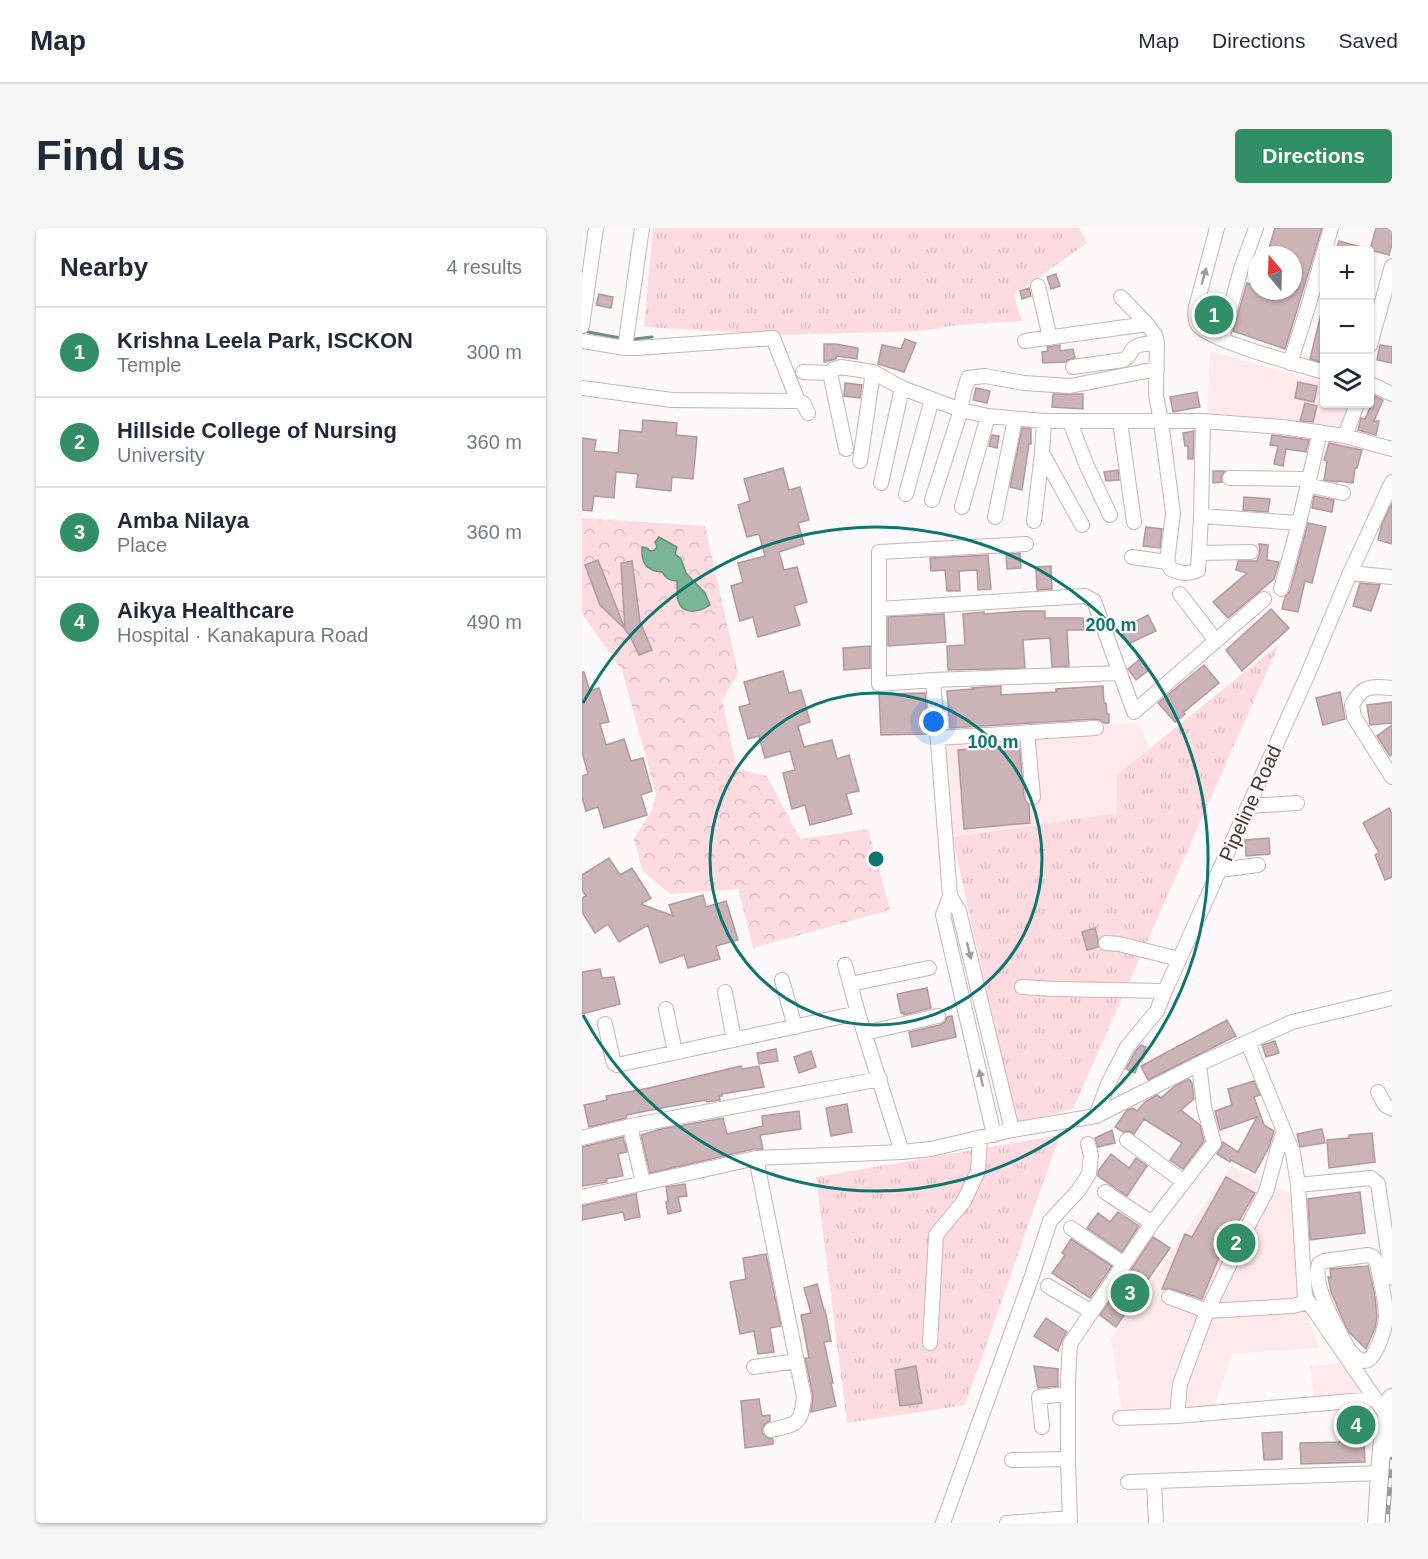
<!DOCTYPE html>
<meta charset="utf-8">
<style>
:root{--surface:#fff;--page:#f6f6f7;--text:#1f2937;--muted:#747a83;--line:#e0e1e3;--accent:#318e66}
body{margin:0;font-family:Helvetica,sans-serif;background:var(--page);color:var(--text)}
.controls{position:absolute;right:18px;top:18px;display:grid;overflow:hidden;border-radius:6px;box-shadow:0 2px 4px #0004}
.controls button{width:54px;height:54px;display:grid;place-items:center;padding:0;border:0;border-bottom:2px solid var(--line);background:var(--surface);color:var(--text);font:30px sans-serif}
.compass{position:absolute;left:666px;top:18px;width:54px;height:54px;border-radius:50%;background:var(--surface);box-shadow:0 2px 4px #0004;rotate:341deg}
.you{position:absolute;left:352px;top:494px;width:21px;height:21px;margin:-15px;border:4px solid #fff;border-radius:50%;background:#1a73e8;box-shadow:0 0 0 9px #1a73e833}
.badge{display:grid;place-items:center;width:39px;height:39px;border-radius:50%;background:var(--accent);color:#fff;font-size:20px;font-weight:700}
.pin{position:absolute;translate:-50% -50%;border:3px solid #fff;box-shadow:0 2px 6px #0006}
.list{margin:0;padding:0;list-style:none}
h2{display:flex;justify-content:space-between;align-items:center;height:78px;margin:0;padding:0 24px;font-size:26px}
h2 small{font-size:20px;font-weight:400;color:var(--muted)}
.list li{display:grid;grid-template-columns:39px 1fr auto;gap:18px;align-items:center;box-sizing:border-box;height:90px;padding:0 24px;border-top:2px solid var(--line)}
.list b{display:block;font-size:22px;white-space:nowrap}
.list p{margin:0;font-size:20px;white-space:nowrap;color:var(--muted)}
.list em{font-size:20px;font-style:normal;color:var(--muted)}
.icon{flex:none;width:33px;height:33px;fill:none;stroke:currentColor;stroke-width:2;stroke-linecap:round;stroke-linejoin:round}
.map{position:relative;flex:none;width:810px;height:1295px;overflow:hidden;border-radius:6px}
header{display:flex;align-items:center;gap:36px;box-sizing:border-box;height:84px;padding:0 30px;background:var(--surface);border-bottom:2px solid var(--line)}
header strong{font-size:28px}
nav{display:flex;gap:33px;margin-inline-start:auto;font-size:21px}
.intro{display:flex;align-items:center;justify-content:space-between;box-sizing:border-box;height:144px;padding:0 36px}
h1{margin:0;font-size:42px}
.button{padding:15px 27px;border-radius:6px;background:var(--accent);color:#fff;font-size:21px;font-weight:700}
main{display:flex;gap:36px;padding:0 36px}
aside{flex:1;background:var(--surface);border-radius:6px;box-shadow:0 2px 4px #0004}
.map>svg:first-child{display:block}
.built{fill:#feeaed}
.grass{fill:url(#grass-tufts)}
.park{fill:url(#park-crowns)}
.water{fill:#7ab597;stroke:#69907b;stroke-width:1.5}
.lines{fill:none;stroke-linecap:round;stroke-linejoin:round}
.stream{stroke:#69907b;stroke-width:3}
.building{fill:#cbb3b7;stroke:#b19a9d;stroke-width:1.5}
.minor-casing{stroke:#cab2b5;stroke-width:16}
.highway-casing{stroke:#cab2b5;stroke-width:22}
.minor{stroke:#fff;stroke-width:14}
.highway{stroke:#fff;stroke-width:20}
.rail-casing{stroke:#a19a9b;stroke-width:5}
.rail{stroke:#fdf8f9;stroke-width:3;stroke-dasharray:9;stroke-linecap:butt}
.oneway{fill:#a09c9c}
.ring{fill:none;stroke:#0f766e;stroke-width:3}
.labels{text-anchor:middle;stroke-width:4.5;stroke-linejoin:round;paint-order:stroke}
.street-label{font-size:20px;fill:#423839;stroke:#fdf8f9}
.centre{fill:#0f766e;stroke:#fdf8f9;stroke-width:3}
.ring-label{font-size:18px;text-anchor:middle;font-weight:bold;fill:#0f766e;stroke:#fdf8f9;stroke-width:4.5;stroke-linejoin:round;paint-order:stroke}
</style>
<header>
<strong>Map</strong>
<nav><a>Map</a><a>Directions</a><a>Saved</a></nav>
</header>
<div class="intro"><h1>Find us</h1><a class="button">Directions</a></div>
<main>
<aside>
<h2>Nearby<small>4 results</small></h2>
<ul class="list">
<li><span class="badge">1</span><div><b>Krishna Leela Park, ISCKON</b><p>Temple</p></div><em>300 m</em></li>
<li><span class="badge">2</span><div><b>Hillside College of Nursing</b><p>University</p></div><em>360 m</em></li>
<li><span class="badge">3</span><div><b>Amba Nilaya</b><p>Place</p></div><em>360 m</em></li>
<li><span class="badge">4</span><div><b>Aikya Healthcare</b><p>Hospital · Kanakapura Road</p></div><em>490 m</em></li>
</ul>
</aside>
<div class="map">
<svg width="810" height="1295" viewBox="0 0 810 1295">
<defs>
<pattern id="grass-tufts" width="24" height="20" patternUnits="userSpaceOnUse" patternTransform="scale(1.5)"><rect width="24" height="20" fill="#fedbe0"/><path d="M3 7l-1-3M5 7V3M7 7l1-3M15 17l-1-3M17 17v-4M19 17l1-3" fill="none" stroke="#dbbdc1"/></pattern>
<pattern id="park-crowns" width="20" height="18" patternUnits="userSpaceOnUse" patternTransform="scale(1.5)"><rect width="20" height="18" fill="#fedbe0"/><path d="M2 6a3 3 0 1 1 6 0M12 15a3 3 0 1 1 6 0" fill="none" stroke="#dbbdc1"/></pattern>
</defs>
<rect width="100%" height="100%" fill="#fdf8f9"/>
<path class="built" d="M628 123 742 155V176H772L766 207 701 194 625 184Z
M557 495 568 521 535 547V585L370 609 364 505Z
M649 938 708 965 717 1065 737 1120 650 1126 631 1181 540 1183 529 1111Z
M761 1135 782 1169 732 1172 728 1138Z"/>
<path class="grass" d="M71 0H497L505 15 432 67 440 93 376 97 339 103 197 107 62 99Z
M697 416 491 881 435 895 370 609 535 585V547Z
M478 907 383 1177 265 1195 234 949Z"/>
<path class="park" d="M0 290 123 298 156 445 140 472 155 541 185 548 218 611 286 601 308 682 171 720 156 661 88 666 60 642 52 611 70 582 74 566 40 442 0 386Z"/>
<path class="water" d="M77 309 95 319 93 326 99 331 104 345 123 365 128 377C118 384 100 388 96 372 94 366 96 360 95 353 87 353 84 350 80 344 64 343 59 335 60 319L65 320 68 323 73 322 75 319 73 314Z"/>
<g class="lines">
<path class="stream" d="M6 104 38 110
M53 111 70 109"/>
</g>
<path class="building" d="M693 0H740L703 121 651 103 665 55 675 58V63H711V27H685Z
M794 0H810V16L807 27 788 22Z
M757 13 783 20V22H754Z
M474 46 478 58 469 61 465 49Z
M447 60 449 68 440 71 438 63Z
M17 66 31 69 29 80 14 77Z
M739 86 742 87V135L728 131Z
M323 111 334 115 322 144 296 136 300 117 319 121Z
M242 116H254L276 120 275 131 254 128V131L242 134Z
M478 117V123L491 121 493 130 486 132 484 134 461 135 460 124 466 123 465 119Z
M798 117 810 119V135L795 132Z
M716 154 735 158 732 174 713 170Z
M263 155 280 157 278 170 262 168Z
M394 160 408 163 405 175 391 172Z
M615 164 618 179 591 184 588 169Z
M471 166H501V181L470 179Z
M793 168 801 172 792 193H797L794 207 776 202 779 190 783 191Z
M723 175 735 178 731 194 718 193Z
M61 192 95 195 94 207 115 209 111 251 90 249 89 263 54 259 56 246 34 244 32 270 12 268 10 283 0 282V210L14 212 12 223 36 225 38 202 60 204Z
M440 200 449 201V216H447L440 262 428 259Z
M612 203 611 231H606V218H603L601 205Z
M410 207 417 208 415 220 407 218Z
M690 207 727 212 724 224 704 221 701 238 692 236 696 218 688 217Z
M747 215 780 222 775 240H773L771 255 755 253V254L742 252 745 233 742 232Z
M201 240 207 262 218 259 227 292 216 295 222 316 197 324 202 342 215 339 225 374 212 378 218 397 176 409 171 389 158 393 149 358 161 354 156 335 183 328 177 306 165 309 156 277 168 273 162 251Z
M536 242 537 252 524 253 522 244Z
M631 243H643L639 249 640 254 631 255Z
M732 268 752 272 750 284 730 280Z
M662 269 688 271 686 284 661 282Z
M810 275V316L796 312 800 296Z
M726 295 744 299 730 355 723 353 716 384 700 381 703 369 708 363Z
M564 299 580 301 578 320 561 318Z
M677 316 686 317 685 332 697 334 692 351 646 390 631 374 665 345 654 342 656 333H675L678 324Z
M438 325 439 340 425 341 424 326Z
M406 327 409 361 396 362 395 342 377 343 378 363H365L363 342 349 343 348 330Z
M16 332 43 401 18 377 3 337Z
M50 333 58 394 70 422 57 427 47 406 43 402 39 335Z
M469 338 470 361 455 362 454 339Z
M778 355 798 357 789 383 771 378Z
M689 381 707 400 660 443 644 422Z
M443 383H463V390H501L502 402H485L487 438 470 439 468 410 441 412 443 440 366 442 365 418 383 417 381 386 402 384V386Z
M362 386 364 414 306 418V389Z
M566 387 574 403 546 416 539 400Z
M288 418V440L262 442 261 420Z
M558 431 567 442 554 452 546 441Z
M622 437 637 455 602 484 603 486 593 494 576 475Z
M201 443 207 465 219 462 228 494 216 498 222 519 250 512 255 531 267 527 277 563 264 566 270 586 228 597 223 577 210 581 201 545 213 542 208 523 183 530 177 508 166 511 157 479 168 476 162 454Z
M0 444H2L8 463 17 460 27 494 18 496 24 517 42 511 49 533 61 530 70 563 59 567 65 587 22 600 16 579 4 583 0 569V548L6 546 0 524Z
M419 458V467L474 464V461L521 458 522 475H524L525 486H527V495H522L518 492 513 491 368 500 365 463 391 461 390 460Z
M758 464 763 491 741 497 734 470Z
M343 465 346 506 299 507 297 466Z
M810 474V495L788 497 785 477Z
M810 497V527L808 528 795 508Z
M429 514H437L442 570 447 577 448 595 382 601 376 522 429 518Z
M807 580 810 586V649L803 652 793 627 797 625 781 595Z
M687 610 688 626 664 628 663 612Z
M27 630 38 647 50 640 69 670 59 676 91 688 87 677 121 667 124 679 144 673 156 712 134 718 138 731 106 740 102 727 78 735 66 697 37 714 26 696 13 705 0 684V670L4 668 0 662V647Z
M513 700 516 712V719L505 722 500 704Z
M18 741 20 750 32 749 38 776 0 786V744Z
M345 760 349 780 322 787V784L319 785 315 766Z
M370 788 374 809 330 819 327 804 358 797 363 794 365 789Z
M645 792 654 808 566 852 559 838Z
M693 813 697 825 684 829 680 817Z
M559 817 564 819 553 845 544 841 553 824Z
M194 821 196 833 177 836 175 825Z
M229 823 234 839 217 845 212 829Z
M159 838 160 841 177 838 182 859 140 866V868H137L138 872 125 874 124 872 74 881 45 887 44 890 7 899 2 877 25 872 24 868 67 860Z
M607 851 610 855 612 871 599 882 618 897 622 913 601 941 588 932 600 915 562 891 552 906 547 903 541 904 533 899 545 882 551 880 555 883 563 874 575 867 579 870 593 858Z
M672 853 678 867 672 869 682 897 692 903 687 919 673 945 649 932 648 934 635 926 639 920 641 914 656 924 675 889 638 902 633 883 650 877 646 861Z
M265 876 270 904 249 908 244 880Z
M217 883 219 901 178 907 181 921H172L68 945 59 907 79 901 141 890 145 906 181 898 180 888Z
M740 901 743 915 718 919 715 906Z
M530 902 533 915 516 919 513 910Z
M790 905 793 934 747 940 745 912 767 910V907Z
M41 909 45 924 36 926 41 948 24 951 25 954 0 958V919Z
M529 926 547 940 554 930 565 938 545 968 516 948V943Z
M644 949 673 965 639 1024 620 1071 590 1061H580L603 1006 610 1009Z
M103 956 105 968 96 969 99 983 86 986 84 974 86 973 84 959Z
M778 964 783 1005 728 1012 726 971Z
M54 966 58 989 43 992 41 984 0 992V978Z
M536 984 557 998 540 1024 505 1000 516 985 528 994Z
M571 1009 588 1020 558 1063 560 1065 551 1078 550 1076 534 1099 518 1087 527 1074 530 1075 545 1053 543 1051Z
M489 1011 530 1038 508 1070 470 1045 483 1027 480 1025Z
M184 1026 199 1098 188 1100 192 1124 176 1126 172 1103 158 1106 148 1054 164 1051 161 1030Z
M786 1038 793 1068 795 1089 793 1100 784 1121 767 1104 764 1099 749 1064 746 1049H749L748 1041Z
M235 1056 242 1082H243L249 1113 242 1114 251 1155H249L254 1178 229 1184 231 1168 223 1130H227L219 1087 229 1085 222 1060Z
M464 1090 485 1104 480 1112 476 1123 452 1108Z
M334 1138 340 1175 318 1178 313 1142Z
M452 1138 476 1141V1158L456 1160Z
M177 1171 180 1188 188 1187V1193L183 1196 180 1200V1205L186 1210 191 1211V1216L163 1220 159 1173Z
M757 1188H778L779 1215 782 1216 783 1234 719 1236 718 1215 758 1214Z
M700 1204V1231L682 1232 680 1205Z"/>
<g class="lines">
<defs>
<path id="minor" d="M635 0 614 79C613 85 613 92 616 97 625 112 721 138 742 144
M456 58 468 110
M539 69 565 96 573 107 575 115 574 167 579 193 591 285 585 334 589 341C598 345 606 347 616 342L619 288 621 193
M0 98 14 0
M640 111 659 41 674 0
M0 113 43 120H55L191 110 216 173 221 175 226 185
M443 113 565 96
M788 117 810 38
M43 120 60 0
M708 135 726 79 749 0
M491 139 541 132C548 129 546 127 551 121 555 115 569 116 575 115
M221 144 248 145
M788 156 810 166
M0 160 90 172 216 173
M488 194 504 236 528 287
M538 194 552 294
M763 208 775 176
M264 221 248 145 252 141 259 139 291 144 320 160 379 182 406 188 462 193H621L700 199 763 208 810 221
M460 225 500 297
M278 233 291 144
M648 250 726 251
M299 255 320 160
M725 257 761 265
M324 266 350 171
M350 272 379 182 381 167 386 150 403 148 442 155 488 158 575 141
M380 279 406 188
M619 288 717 295 738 204
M413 289 433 191
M452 293 460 225 462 193
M617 325 669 324
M550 329 585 334
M768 345 810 349
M699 361 717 295
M598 366 634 413
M297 381 503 368 512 373 552 484 682 371
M351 452 537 445
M810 460C789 458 780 457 770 477L772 489 810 549
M445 504 451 569
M356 510 514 500
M666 578 715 575
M637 642 676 637
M368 668 361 687 412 907
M524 715 537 716 597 731
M263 737 276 785 320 924
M200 752 213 799
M268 756 347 740
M440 759 472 761 583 763
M143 764 152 812
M84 781 93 824
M23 796 31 832 32 835 35 837 276 785
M283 805 356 788
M666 815 711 925 716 957 723 1069 805 1188
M796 864 803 877 810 881
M514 888 526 856 545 819 575 783 583 763 725 448 768 345 810 254
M48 898 61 955
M430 902 377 683 368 668 351 452 297 456V324L444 316
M0 910 48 898 298 851
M545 912 602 954
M174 930 222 1169C219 1197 215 1196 189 1202
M716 957 789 950 796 956 810 1050
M523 964 570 995 632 915 622 879 617 836
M0 969 174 930 320 924 349 921 430 902 514 888 617 836 710 794 810 770
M489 1000 542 1036
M786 1027 791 1029 795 1035C798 1051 803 1069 804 1085 805 1095 801 1104 798 1113 790 1132 784 1142 767 1122 756 1101 729 1058 737 1036L742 1033Z
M466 1058 510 1084
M587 1069 625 1083 670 990 684 964 696 920 702 903
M348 1115 354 1007 382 973 396 943 398 910
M172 1139 215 1133
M595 1188 598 1156 625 1083 711 1078 726 1074
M538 1190 595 1188 793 1171
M460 1199 457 1169 486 1166
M430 1232 486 1231
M572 1253 574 1295
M546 1254 799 1245
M361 1295 450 1048 468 993 496 963 507 946 509 927 506 916
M425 1295 488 1290
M488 1295 486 1231V1153L488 1116 570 995"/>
<path id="highway" d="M796 1295C799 1254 799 1211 810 1171"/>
</defs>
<use href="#minor" class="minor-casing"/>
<use href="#highway" class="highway-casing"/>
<use href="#minor" class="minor"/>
<use href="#highway" class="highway"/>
<defs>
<path id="rail" d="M805 1295 810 1231"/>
</defs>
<use href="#rail" class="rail-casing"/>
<use href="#rail" class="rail"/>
</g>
<defs><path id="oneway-solid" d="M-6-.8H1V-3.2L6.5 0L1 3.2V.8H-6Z" transform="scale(1.5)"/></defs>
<g class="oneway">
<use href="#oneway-solid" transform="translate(622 48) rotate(-74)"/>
<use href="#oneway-solid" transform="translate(387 723) rotate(76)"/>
<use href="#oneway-solid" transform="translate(399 850) rotate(-103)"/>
</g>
<g class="ring">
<circle cx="294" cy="631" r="166"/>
<path d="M1 475A332 332 0 1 1 1 787"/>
</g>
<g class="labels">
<g class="street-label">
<text transform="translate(668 575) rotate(-66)" y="7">Pipeline Road</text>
</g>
</g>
<circle cx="294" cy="631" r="9" class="centre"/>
<g class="ring-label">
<text x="529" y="403">200 m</text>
<text x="411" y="520">100 m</text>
</g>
</svg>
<div class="controls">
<button>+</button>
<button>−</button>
<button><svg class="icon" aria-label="layers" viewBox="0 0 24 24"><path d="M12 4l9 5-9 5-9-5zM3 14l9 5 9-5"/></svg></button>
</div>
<svg class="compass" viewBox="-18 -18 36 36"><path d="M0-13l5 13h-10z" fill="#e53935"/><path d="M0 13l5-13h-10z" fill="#747a83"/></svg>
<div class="you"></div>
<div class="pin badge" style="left:632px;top:87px">1</div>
<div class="pin badge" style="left:654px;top:1015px">2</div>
<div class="pin badge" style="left:548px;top:1065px">3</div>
<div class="pin badge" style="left:774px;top:1197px">4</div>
</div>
</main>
